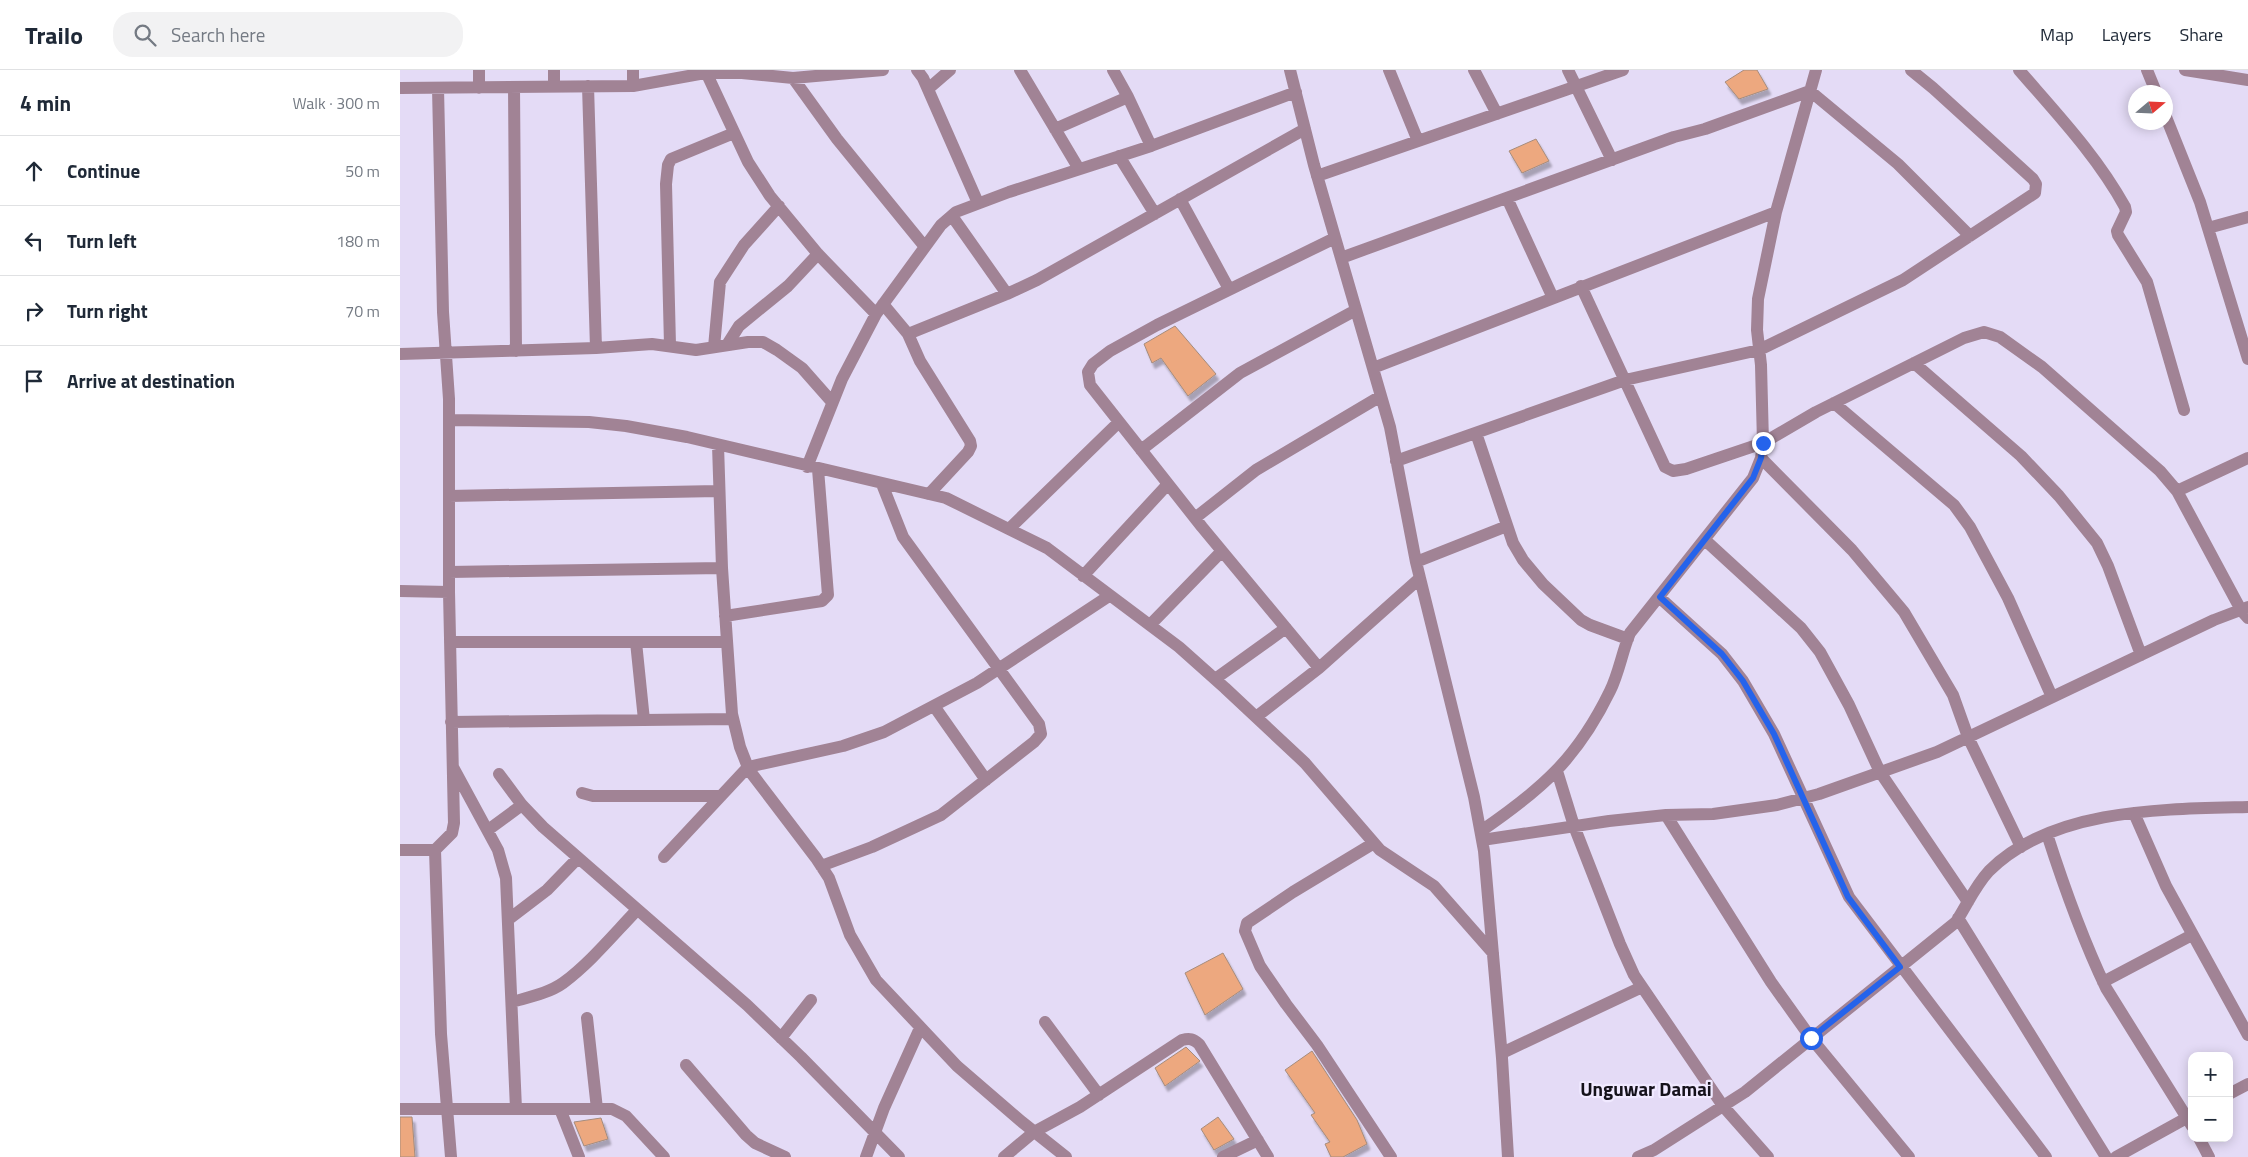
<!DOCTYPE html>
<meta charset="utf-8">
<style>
:root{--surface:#fff;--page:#f2f2f3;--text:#1f2937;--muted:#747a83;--line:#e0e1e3}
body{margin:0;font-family:"Titillium Web",sans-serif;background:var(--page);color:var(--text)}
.controls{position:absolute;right:15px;bottom:15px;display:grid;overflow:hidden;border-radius:10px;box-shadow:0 2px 12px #0003}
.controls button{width:45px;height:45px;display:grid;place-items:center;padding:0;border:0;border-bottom:1px solid var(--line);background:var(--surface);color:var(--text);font:25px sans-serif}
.compass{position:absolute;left:1728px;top:15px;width:45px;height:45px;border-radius:50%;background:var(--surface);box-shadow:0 2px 12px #0003;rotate:71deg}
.stop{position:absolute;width:15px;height:15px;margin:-11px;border:4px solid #2563eb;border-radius:50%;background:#fff}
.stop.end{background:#2563eb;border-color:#fff;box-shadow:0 1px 5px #0008}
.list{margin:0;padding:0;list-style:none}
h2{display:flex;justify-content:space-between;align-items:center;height:65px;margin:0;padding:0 20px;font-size:21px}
h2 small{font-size:16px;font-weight:400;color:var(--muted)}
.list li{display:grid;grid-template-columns:32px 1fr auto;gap:15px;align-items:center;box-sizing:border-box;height:70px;padding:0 20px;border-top:1px solid var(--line)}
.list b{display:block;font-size:19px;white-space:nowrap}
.list em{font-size:16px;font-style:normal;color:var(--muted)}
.icon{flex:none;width:28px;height:28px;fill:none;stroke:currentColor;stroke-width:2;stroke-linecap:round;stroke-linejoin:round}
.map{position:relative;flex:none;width:1848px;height:1087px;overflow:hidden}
header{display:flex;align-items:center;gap:30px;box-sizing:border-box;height:70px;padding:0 25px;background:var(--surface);border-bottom:1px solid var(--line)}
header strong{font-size:24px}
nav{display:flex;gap:28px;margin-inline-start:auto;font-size:18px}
.search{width:350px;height:45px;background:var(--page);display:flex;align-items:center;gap:12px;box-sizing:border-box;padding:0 18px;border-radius:20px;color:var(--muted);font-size:19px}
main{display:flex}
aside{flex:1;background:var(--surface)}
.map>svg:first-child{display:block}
.building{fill:#eda87f;stroke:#a58c7d;filter:url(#shadow)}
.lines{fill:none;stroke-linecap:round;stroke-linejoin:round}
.minor{stroke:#a18395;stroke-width:12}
.route{stroke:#2563eb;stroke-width:6}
.labels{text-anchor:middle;stroke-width:4.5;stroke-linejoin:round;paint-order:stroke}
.district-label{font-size:19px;font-weight:bold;fill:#15121b;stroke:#f0e9ff}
</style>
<header>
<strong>Trailo</strong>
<div class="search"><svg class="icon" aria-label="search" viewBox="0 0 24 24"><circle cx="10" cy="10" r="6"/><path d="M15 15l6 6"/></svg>Search here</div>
<nav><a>Map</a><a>Layers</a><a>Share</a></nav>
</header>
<main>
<aside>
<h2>4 min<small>Walk · 300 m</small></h2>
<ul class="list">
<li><svg class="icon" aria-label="ahead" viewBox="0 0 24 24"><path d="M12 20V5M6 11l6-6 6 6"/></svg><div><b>Continue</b></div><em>50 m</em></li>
<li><svg class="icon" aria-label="left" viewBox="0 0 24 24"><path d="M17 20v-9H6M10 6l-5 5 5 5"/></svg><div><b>Turn left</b></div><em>180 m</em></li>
<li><svg class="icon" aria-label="right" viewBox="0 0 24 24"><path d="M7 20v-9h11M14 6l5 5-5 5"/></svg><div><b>Turn right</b></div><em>70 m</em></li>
<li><svg class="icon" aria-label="arrive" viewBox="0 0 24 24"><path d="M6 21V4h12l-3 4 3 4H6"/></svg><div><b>Arrive at destination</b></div></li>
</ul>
</aside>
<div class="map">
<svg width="1848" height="1087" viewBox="0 0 1848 1087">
<defs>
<filter id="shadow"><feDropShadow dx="3" dy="5.5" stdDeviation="1" flood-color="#0004"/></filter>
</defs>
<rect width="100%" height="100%" fill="#e4dbf6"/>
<path class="building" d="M1344 0H1357L1368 19 1339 29 1325 12Z
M1136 69 1149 91 1122 103 1109 81Z
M775 256 816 304 788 326 761 288 752 293 744 274Z
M823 883 843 919 805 945 785 903Z
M786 977 800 991 765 1016 755 998Z
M912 981 957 1050 967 1074 943 1087H931L925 1074 930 1072 911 1045 915 1043 885 1000Z
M0 1047H12L15 1087H0Z
M818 1047 834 1069 814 1080 801 1059Z
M201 1048 208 1069 184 1076 174 1052Z"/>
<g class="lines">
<path class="minor" d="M79 0V18
M305 0 348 92 370 126 418 184 476 244
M517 0 523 8 578 133
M620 0 679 99
M713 0 728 27 751 76
M890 0 914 95 990 357 1016 492 1074 727 1084 781 1102 988 1108 1087
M989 0 1018 71
M1074 0 1097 44
M1168 0 1212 90
M1619 0C1657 44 1697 86 1725 137L1726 142 1717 161 1718 165 1747 212 1784 340
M1747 0 1756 22
M1785 0 1848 10
M393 8 437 69 525 177
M188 16 196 278
M233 16V0
M114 17 116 281
M154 17V0
M0 18 233 16 305 3H342L393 8 483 0
M528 19 550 0
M1766 47 1800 132 1848 289
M655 59 728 27
M719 86 755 144
M917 106 1223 0
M1107 128 1153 228
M780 129 829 219
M552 146 607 224
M1808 158 1848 147
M941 188 1274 67 1305 59 1410 21 1498 94 1570 166
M1181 216 1265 397 1273 401 1286 399 1363 373 1416 342 1564 268 1584 262 1600 267 1642 297 1760 401 1777 421 1841 540 1848 548
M483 234 508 264 520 291 570 371 571 376 568 382 529 424
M508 264 607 224 637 210 905 59
M270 275 266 114 268 95 271 89 334 63
M327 275 339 256 388 216 418 184
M314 277 320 212 344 175 379 136
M0 284 196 278 252 274 296 280 348 272H363L377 280 402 298 432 332
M1514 293 1621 386 1659 426 1697 473 1708 496 1741 585
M973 298 1376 142
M1434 333 1554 435 1570 457 1608 528 1652 627
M49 350 189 352 226 356 287 367 546 428 647 478 779 577 825 618 905 693 980 780 1034 816 1093 883
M1076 363 1113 473 1123 490 1143 514 1181 550 1190 555 1228 569
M318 375 322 498 332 644 340 677 349 700 416 788 429 808 450 865 476 910 557 996 622 1052 666 1087
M741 380 840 303 956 240
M1361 388 1452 480 1504 542 1553 625 1568 667 1621 777
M996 391 1225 310 1359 280 1503 210 1635 123 1636 114 1633 109 1533 18 1511 0
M407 397 442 309 476 244 541 155 556 142 609 122 751 76 896 22
M1777 421 1848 388
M49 426 318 421
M795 448 856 400 981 326
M609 459 719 352
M1305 470 1401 558 1420 582 1449 635 1480 702 1568 832
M1016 492 1107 456
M49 502 322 498
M683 506 768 414
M0 521 49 522
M1259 527 1322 584 1343 611 1374 664 1449 827 1646 1087
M325 546 422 531 428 525 418 399
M750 555 822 481
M50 572H327
M236 572 244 650
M919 598 802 457 690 315 688 302 693 294 710 281 757 255 935 168
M815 609 886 558
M534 636 586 710
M856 647 919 598 1020 508
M51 652 333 649
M53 697 98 780 106 808 116 1039
M1157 701 1174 756 1220 874 1234 905 1323 1036 1368 1087
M99 704 122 735 143 757 347 935 401 987 499 1087
M182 723 193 726H321
M1734 743 1766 816 1848 965
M1266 745 1371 912 1411 968 1509 1087
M88 760 122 735
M1081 761C1142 719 1177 689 1210 621 1219 603 1222 582 1230 563L1353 408 1361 388 1363 373 1361 295 1357 260 1358 229 1376 142 1416 0
M1647 764C1664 817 1682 868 1706 918L1792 1056
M1082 770 1209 751 1266 745 1313 744 1377 735 1419 724 1537 682 1814 550 1848 537
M974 773 893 822 847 853 845 861 860 896 886 934 917 975 991 1087
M0 780H35L52 763 54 753 49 522V329L43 242 38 18
M35 780 41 964 51 1087
M264 787 348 697 443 676 484 662 577 613 709 526
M421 796 472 777 541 745 634 672 641 664 639 654 503 467 482 414
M1558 848 1706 1087
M109 849 147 820 178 788
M1703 912 1792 865
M112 932C129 927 149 923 163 913 190 893 213 865 237 840
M187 948 197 1039
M645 952 699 1025
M381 968 411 930
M1102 983 1242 917
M286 995 346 1065 355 1073 385 1087
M1829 1024 1848 1014
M0 1039H212L226 1046 264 1087
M160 1039 179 1087
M1799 1068 1809 1087
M466 1087 484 1038 520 958
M604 1087 634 1062 680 1037 782 970C790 968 793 969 799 974L868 1087
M823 1087 858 1070
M1238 1087 1254 1080 1345 1022 1556 852C1567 835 1575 816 1589 801 1652 738 1765 739 1848 737
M1716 1087 1792 1045"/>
</g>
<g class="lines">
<path class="route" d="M1363 373 1361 388 1353 408 1260 527 1322 584 1343 611 1374 664 1448 827 1500 897 1411 968"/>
</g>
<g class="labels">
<g class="district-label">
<text x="1246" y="1026">Unguwar Damai</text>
</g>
</g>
</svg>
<div class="controls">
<button>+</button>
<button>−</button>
</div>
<svg class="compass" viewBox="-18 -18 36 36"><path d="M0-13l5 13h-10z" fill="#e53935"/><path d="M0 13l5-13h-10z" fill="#747a83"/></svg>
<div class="stop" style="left:1411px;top:968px"></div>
<div class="stop end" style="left:1363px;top:373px"></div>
</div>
</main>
